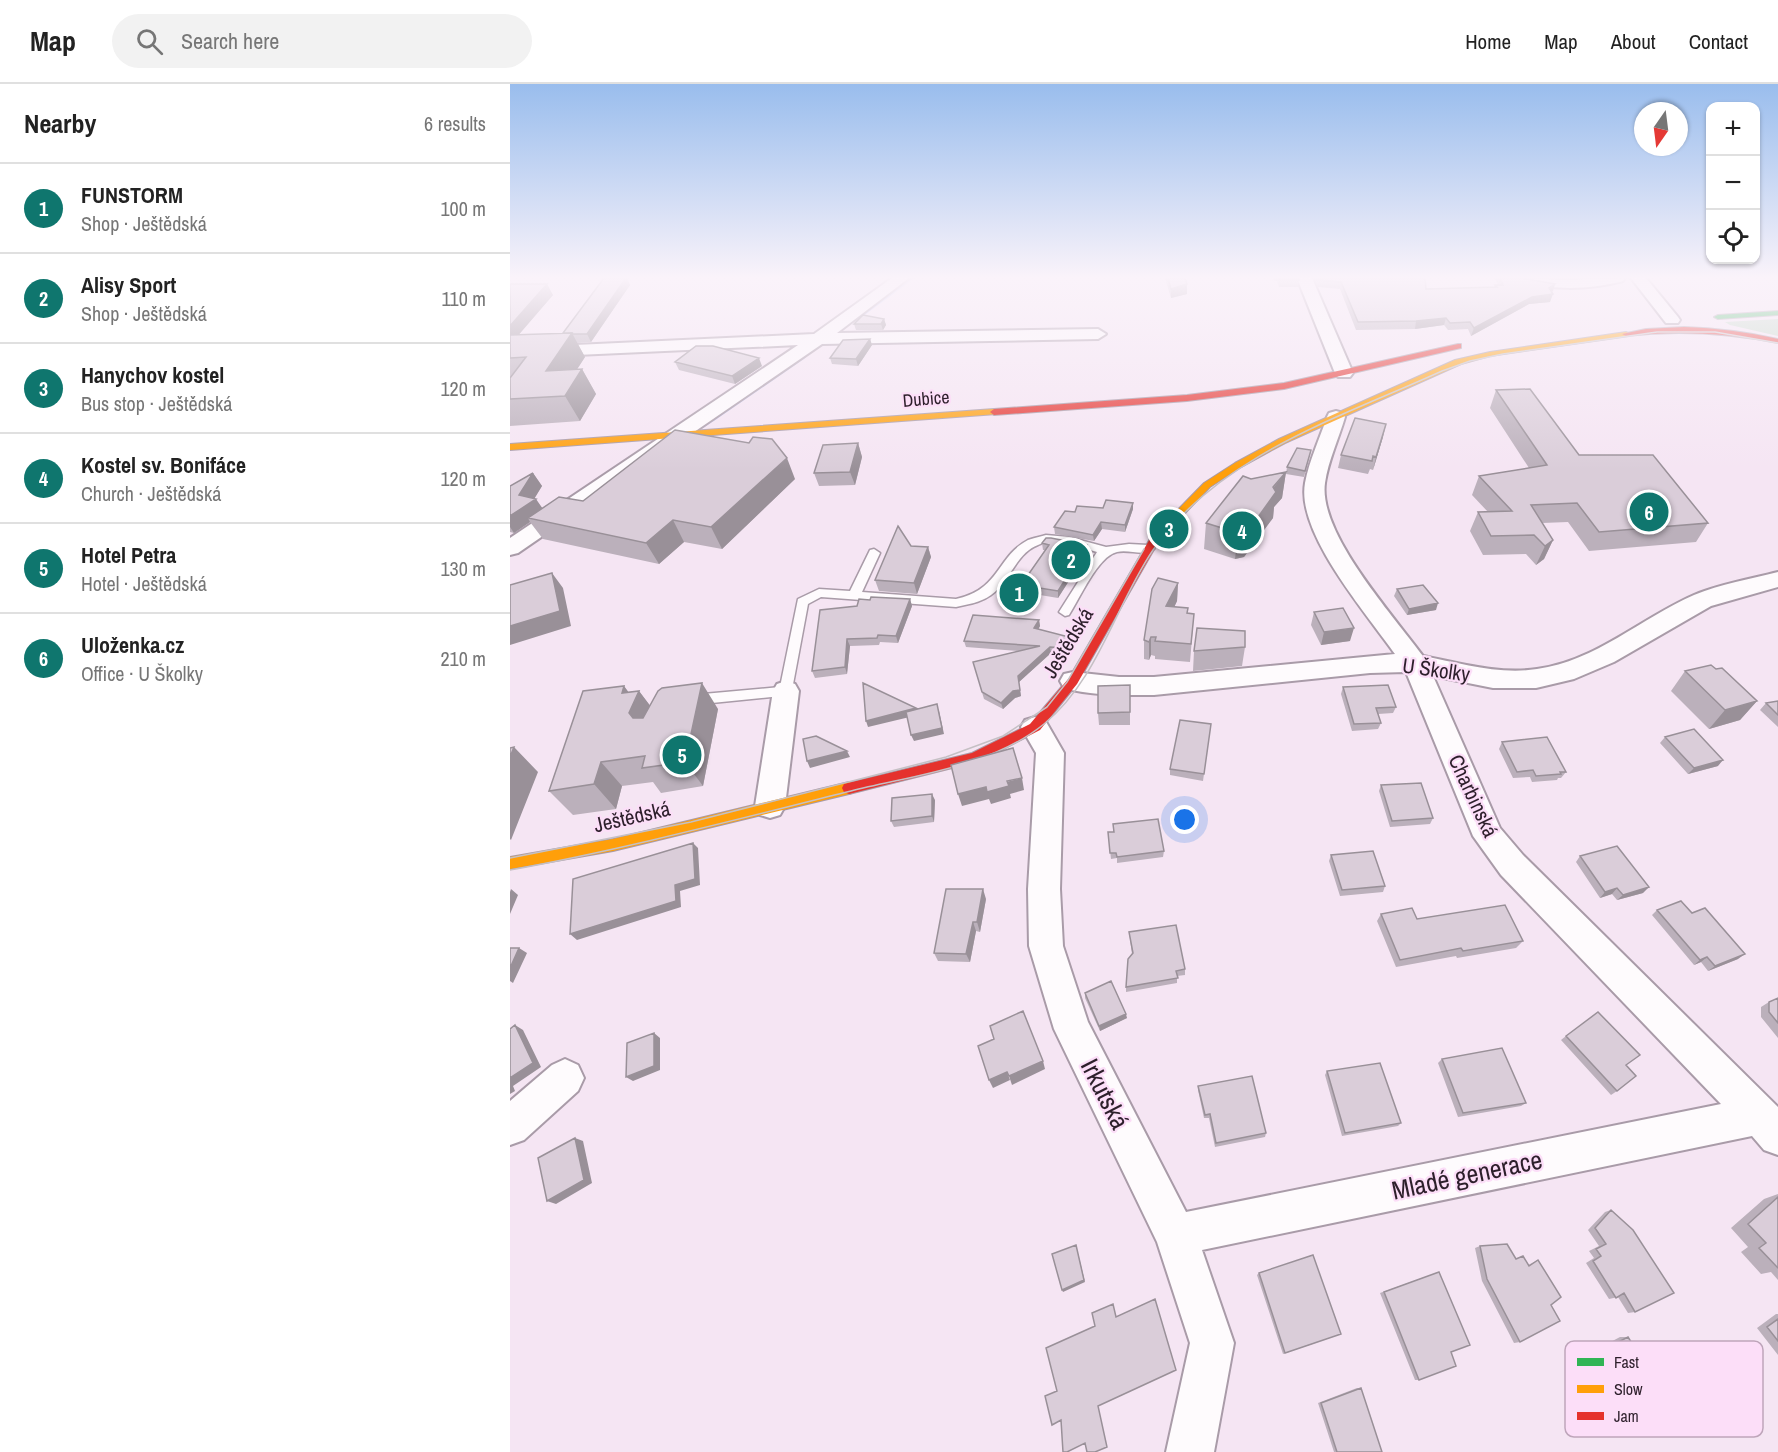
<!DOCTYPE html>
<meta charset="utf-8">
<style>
:root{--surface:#fff;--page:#f2f2f2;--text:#222;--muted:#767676;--line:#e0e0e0;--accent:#0f766e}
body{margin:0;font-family:"Archivo Narrow",sans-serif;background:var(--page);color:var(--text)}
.controls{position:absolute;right:18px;top:18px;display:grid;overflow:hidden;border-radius:12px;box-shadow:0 2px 4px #0004}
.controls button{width:54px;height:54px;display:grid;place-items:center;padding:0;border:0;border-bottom:2px solid var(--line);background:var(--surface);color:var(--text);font:30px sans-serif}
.compass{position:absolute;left:1124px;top:18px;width:54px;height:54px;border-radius:50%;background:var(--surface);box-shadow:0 2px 4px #0004;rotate:194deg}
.you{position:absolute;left:675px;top:736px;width:21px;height:21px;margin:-15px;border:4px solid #fff;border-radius:50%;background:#1a73e8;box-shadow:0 0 0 9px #1a73e833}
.badge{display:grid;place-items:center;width:39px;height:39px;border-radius:50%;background:var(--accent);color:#fff;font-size:20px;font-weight:700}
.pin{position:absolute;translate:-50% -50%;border:3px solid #fff;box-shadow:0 2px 6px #0006}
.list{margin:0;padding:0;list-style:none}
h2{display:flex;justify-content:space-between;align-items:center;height:78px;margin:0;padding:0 24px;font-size:26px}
h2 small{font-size:20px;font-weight:400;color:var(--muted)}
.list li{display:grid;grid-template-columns:39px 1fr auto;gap:18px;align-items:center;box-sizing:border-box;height:90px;padding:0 24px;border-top:2px solid var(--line)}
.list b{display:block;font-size:22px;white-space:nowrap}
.list p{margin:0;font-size:20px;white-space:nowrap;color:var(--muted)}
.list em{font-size:20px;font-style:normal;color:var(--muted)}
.icon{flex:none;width:33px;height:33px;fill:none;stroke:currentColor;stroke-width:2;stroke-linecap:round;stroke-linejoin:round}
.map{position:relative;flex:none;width:1268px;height:1368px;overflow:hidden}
header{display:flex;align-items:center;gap:36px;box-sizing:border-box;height:84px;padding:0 30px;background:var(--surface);border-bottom:2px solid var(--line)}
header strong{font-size:28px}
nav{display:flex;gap:33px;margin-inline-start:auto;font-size:21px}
.search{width:420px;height:54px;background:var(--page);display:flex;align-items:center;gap:15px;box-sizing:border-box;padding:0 21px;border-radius:33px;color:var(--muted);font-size:22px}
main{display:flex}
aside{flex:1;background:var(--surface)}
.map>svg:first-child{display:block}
.green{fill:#bfd8c4}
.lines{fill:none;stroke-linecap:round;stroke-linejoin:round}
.stream-far1{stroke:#c3caf4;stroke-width:4.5}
.stream{stroke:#c3caf4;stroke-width:5}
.lane-casing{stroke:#a99ba8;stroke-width:3}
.street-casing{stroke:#a99ba8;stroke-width:4}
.fast-casing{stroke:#a99ba8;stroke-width:2}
.slow-casing{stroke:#a99ba8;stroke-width:2}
.jam-casing{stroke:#a99ba8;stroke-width:2}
.lane{fill:#fefbfd;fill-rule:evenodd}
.street{fill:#fefbfd;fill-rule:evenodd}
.fast{fill:#30b455;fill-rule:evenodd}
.slow{fill:#ff9f0a;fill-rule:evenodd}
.jam{fill:#e5322d;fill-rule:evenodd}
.tram{stroke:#c5c0c4;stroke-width:1.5}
.wall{fill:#bbb0bb}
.shaded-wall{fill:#999098}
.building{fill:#dacdd9;stroke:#999098;stroke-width:1.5}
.labels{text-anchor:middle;stroke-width:4.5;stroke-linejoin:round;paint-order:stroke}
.far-street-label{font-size:18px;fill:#2d1f2b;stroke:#fcdef8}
.street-label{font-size:21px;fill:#2d1f2b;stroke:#fcdef8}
.near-street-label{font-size:26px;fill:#2d1f2b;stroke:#fcdef8}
.key{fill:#fcdef8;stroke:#bea5ba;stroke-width:1.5}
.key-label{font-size:16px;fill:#2d1f2b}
</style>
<header>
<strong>Map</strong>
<div class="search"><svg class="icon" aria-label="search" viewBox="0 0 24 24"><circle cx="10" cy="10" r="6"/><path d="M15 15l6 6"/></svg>Search here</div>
<nav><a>Home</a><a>Map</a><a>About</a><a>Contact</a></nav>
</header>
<main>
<aside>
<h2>Nearby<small>6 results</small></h2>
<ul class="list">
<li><span class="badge">1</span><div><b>FUNSTORM</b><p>Shop · Ještědská</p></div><em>100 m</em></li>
<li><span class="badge">2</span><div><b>Alisy Sport</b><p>Shop · Ještědská</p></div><em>110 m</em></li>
<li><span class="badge">3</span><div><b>Hanychov kostel</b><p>Bus stop · Ještědská</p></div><em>120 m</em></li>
<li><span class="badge">4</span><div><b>Kostel sv. Bonifáce</b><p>Church · Ještědská</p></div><em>120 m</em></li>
<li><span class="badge">5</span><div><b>Hotel Petra</b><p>Hotel · Ještědská</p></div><em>130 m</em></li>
<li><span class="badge">6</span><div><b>Uloženka.cz</b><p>Office · U Školky</p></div><em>210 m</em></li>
</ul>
</aside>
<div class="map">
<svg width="1268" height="1368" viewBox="0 0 1268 1368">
<rect width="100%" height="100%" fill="#f5e5f3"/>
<path class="green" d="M1268 235V252L1220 241 1215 238Z"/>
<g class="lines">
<path class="stream-far1" d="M347 234 401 194
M203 335 293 273"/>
<path class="stream" d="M192 342 205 333"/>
<defs>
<path id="lane" d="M536 451 559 453 596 463 619 460 638 461 644 465C635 473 619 465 607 468 588 472 570 514 559 531L555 532 549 528 587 468C570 463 545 453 528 461 506 469 500 498 481 511 470 519 458 520 446 523L311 513 298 520 281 611 182 621 175 616 182 611 270 603 288 515 309 505 340 507 360 466 364 465 370 469 352 508 446 515C491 505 486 473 518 456 523 454 530 453 536 451Z"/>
<path id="street" d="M382 194H399L327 249 588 245 596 250 588 255 312 260 8 469 0 471V454L288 261 0 274V264L304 250Z
M787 194H802L843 289 840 293H828L825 289Z
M996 194 1055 196 1115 194 1113 197C1075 207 1042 205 1003 198Z
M1121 194H1136L1168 233 1170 236 1168 239H1156Z
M826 327 833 329 835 333C829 354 818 377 815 399 808 449 883 531 913 572 950 579 989 591 1027 585 1086 577 1131 534 1184 511 1210 500 1241 495 1268 488V503L1201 522 1104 578 1064 595 1026 604H983L923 592 990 744 1013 771 1268 1023V1071L1254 1066 1242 1052 692 1166 724 1259 704 1368H656L680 1259 647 1158 544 945 519 862 518 805 526 669 511 643 515 636 525 633 535 636 554 669 550 805 553 862 578 938 676 1128 1211 1020 991 791 963 752 896 588 860 589 644 611C614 611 582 612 554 604L550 597 554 590 563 588 609 593H644L885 570C857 530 786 449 795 399 799 377 810 354 817 333L819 329Z
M276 597 285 600 289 607 275 722 270 731 260 734 250 731 245 722 263 607 267 600Z
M55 975 68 981 74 994 68 1007 14 1056 0 1061V1017L42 981Z"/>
<path id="fast" d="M1268 227V231L1208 235 1204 233 1208 231Z"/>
<path id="slow" d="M1116 248 1120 250 1119 252 980 272 951 280 775 359 731 383 700 403 657 448H649L648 446 694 399 725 379 769 355 945 276 980 268Z
M484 325 488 328 487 330 0 366V360Z
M339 698 344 700 346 704 344 708 339 710 103 767 0 785V773L103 755Z"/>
<path id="jam" d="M1174 243C1206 244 1237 248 1268 255V259C1217 249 1168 246 1116 252L1112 250 1136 245Z
M948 260H951V264L774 305 677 317 484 331 480 328 484 325 677 311 774 299Z
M653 443 658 446 650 455 567 600 530 646 470 677 339 710 334 708 332 704 334 700 462 669 520 640 559 594 641 453Z"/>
</defs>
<use href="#lane" class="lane-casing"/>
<use href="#street" class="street-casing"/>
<use href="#fast" class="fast-casing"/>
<use href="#slow" class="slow-casing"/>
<use href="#jam" class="jam-casing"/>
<use href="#lane" class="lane"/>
<use href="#street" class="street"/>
<use href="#fast" class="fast"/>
<use href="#slow" class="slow"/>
<use href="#jam" class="jam"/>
<path class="tram" d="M0 774 181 738 436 673 493 652 537 623 557 598 634 465
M0 786C115 765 228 735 341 707 405 691 481 683 534 640 588 596 605 522 643 466 709 371 831 333 932 287L960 277 993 270 1147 248H1205L1268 259"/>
</g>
<path class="wall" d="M94 194H117L120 201 81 258 67 259 75 273 67 285H72L86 310 70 337 0 342V200L43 211 8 251 53 249Z
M655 194H675L677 200V210L661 214Z
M763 194H789L788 203H769L767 197H764Z
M803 194H915L916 205 984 203 985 201H988L985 194H1011L1045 200 1043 207 1041 208 1040 218 1019 220 961 252 958 245 938 246 934 241 905 245 846 246 830 205 808 203Z
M374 235 376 241 373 246H346L344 240Z
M360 255 362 261 348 282 322 280 320 274Z
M165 278 252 282 225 300 169 286Z
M986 306 1069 371 1198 439 1186 458 1079 467 1058 438 1032 439 1043 456 1034 475 1026 481 1016 470 973 471 960 447 968 428H978L962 411 969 392 1019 384 980 324Z
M873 353 863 386 860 385 858 390 828 384 831 371Z
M348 359 352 373 345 401 309 402 304 389Z
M801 366 794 393 776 390 777 383Z
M776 388 772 414 764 423 763 434 734 473 725 475 694 465 696 439 741 395Z
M23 389 32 402 24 414 32 424 73 417 285 395 212 465 174 458 149 480 33 455 20 438 4 449 0 448V402Z
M623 425 615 448 592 445 584 457 545 450 544 443 565 428Z
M532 459 577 461 578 467 548 514 512 508 511 501 535 466H533Z
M418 463 421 473 407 510 369 507 365 496Z
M668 499 667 517 664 523 677 529 684 530 680 578 645 575V572L641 571 639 576 634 575V556Z
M887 505 926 526 897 531 884 512Z
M400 515 402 522 388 559 370 558 369 561 340 562 337 590 305 594 302 587 347 522 360 516Z
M804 528 840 557 811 561 801 541Z
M529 536 530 542 528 546 559 560 558 570 541 569 509 598 511 612 505 614 493 625 474 615 463 578 509 567 456 563 454 557Z
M735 563 732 582 683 587 684 567Z
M1206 585 1247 617 1230 636 1199 645 1161 607 1175 587Z
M620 601V641H589L588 629Z
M114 602 118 608 129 607 140 622 208 625 193 702 151 709 143 698 112 702 106 725 63 731 39 707Z
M833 603 886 623 883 629 868 630 871 639 868 645 842 647 831 610Z
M1268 617V643L1250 626 1256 619Z
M701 640 693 697 660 691V685Z
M1155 653 1208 682 1178 690 1150 659Z
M992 658 1056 688 1051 694H1048L1047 696 1022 698 1020 693 1003 694 989 665Z
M871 701 923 734 920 740 880 743 869 707Z
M425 716 424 738 384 743 381 737Z
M603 740 654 767 653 773 607 779V774L601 775 598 748H603Z
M821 771 875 802 873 808 830 812 819 777Z
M1070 772 1133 809 1107 816 1102 810 1090 814 1066 778Z
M476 815 470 848 466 847 460 878 428 877 424 869Z
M1147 826 1182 829 1228 875 1198 887 1191 878 1184 881 1142 831Z
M871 830 1013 857 1006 864 947 874 946 872 886 883 867 837Z
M619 848 675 885V891L667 892V899L616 908V903L622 870Z
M575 909 617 934 590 947 575 914Z
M1268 914V954L1251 933V923L1259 918Z
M1056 952 1116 981 1107 1007 1101 1011 1051 956Z
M932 975 1016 1019 1011 1022 948 1033 928 979Z
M817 987 891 1039 888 1042 832 1052 815 991Z
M688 1002 756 1049 755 1053 705 1063 699 1034H694L688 1006Z
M1268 1110V1196L1261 1188 1251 1190 1231 1168 1238 1163 1221 1144 1254 1115Z
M1101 1126 1125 1228 1118 1229 1108 1213 1099 1215 1076 1179 1084 1174 1079 1167 1089 1162 1078 1146 1095 1128Z
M970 1162 1018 1181 1028 1176 1041 1221 1010 1258 1004 1259 972 1197 965 1164Z
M929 1188 941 1268 909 1296H905L870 1209Z
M749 1189 831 1250 773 1270 747 1191Z
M1266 1230H1268V1271L1247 1244Z
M1110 1253H1118L1113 1318H1105L1078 1270Z
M847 1304H851L872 1368H824L808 1319Z"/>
<path class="shaded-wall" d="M116 194 120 201 81 258 77 250Z
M37 200 43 211 0 261V242Z
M677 200V210L661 214V205Z
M1045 200 1043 207 1036 211 1039 204Z
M1043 210 1040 218 1019 220 961 252 964 244 1022 213Z
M936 234 934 241 905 245 906 237Z
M374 235 376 241 373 246 371 240Z
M62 249 75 273 50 312 36 287Z
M360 255 362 261 348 282 346 275Z
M249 274 252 282 225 300 222 292Z
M72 285 86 310 70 337 55 312Z
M876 340 873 353 863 386 866 373Z
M348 359 352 373 345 401 340 388Z
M277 374 285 395 212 465 201 443Z
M776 388 772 414 764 423 763 434 734 473 725 475 728 449Z
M23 389 32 402 23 417 26 415 35 428 18 434 20 438 4 449 0 443V432L9 411Z
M623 419V425L615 448V441Z
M163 436 174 458 149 480 136 459Z
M591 438 592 445 584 457 583 451Z
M1043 456 1034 475 1026 481 1035 462Z
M577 461 578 467 548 514V507Z
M418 463 421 473 407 510 404 499Z
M42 489 53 504 61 542 0 561V542Z
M668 499 667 517 656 541V522Z
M400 515 402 522 388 559 386 552Z
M928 519 926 526 897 531 899 525Z
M529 536 530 542 525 551 524 544Z
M844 544 840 557 811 561 814 548Z
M559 553V560L558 570 557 564Z
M641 553V571L639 576V558Z
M337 555 340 562 337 590 335 583Z
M540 563 541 569 509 598 508 592Z
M192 599 208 625 193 702 175 678Z
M114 602 125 617 129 607 148 632 138 654 119 629 112 609Z
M510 606 511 612 505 614 493 625 491 619 503 607Z
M1247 617 1230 636 1199 645 1215 626Z
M406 624 408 631 358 643 356 637Z
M429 627 434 650 404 657 401 651Z
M4 663 28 688 1 756 0 755V673Z
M337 667 340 673 300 684 297 677Z
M1213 676 1208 682 1178 690 1184 684Z
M91 678 112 702 106 725 84 700Z
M512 694 514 706 500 710 501 714 481 720 479 715 452 722 448 710Z
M422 710 425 716 424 738 422 732Z
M183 759 188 764 190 801 170 807 171 823 67 856 60 850 165 801Z
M1139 803 1133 809 1107 816 1113 811Z
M1107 804 1102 810 1090 814 1095 808Z
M1 805 8 811 0 830V808Z
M473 805 476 815 470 848 467 838Z
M463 838 466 847 460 878 456 870Z
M9 864 17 869 3 899 0 897V884Z
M1235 870 1228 875 1198 887 1205 882Z
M1197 873 1191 878 1184 881 1190 876Z
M616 930 617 934 590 947 589 942Z
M5 941 13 946 31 983 3 1002 5 1007 0 1010V994Z
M144 949 150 954V986L123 997 116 993Z
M533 977 535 985 502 1001 499 992Z
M497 988 500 996 483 1004 479 996Z
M65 1054 73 1057 82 1099 46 1120 37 1117Z
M566 1161 575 1198 553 1208 552 1206Z"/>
<path class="building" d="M94 194H116L77 250H63L62 249H53Z
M658 194H675L677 200 661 205Z
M769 194H789V196H770Z
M808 194H915L916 205 987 203 985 201H993L990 194H1011L1045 200 1039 204 1043 210 1022 213 964 244 960 238 940 239 936 234 906 237 848 238 831 198 809 196Z
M0 200H37L0 242Z
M353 231 374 235 371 240H344Z
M62 249 36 287 72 285 55 312 0 315V294L16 273 0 274V251Z
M360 255 346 275 320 274 333 256Z
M186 262H203L249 274 222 292 165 278Z
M1020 305 1069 371H1143L1198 439 1089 448 1067 419 1021 421 1043 456 1035 462 1024 451 981 452 968 428 1002 427 969 392 1037 381 986 306Z
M845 334 876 340 866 373 863 372 862 377 831 371Z
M165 346 239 359 243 353 262 355 277 374 201 443 163 436 136 459 18 434 49 413 73 417Z
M348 359 340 388 304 389 313 361Z
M787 364 801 366 795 387 777 383Z
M776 388 763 403 766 408 738 447 728 449 696 439 733 392 741 395Z
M23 389 9 411 26 415 0 432V402Z
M596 416 623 419 615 441 591 438 583 451 544 443 555 427 565 428 567 422 593 424Z
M388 442 401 462 418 463 404 499 365 496Z
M536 454H541L577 461 548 507 511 501 539 461 532 459Z
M42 489 50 527 0 542V501Z
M648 494 668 499 656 522 678 524 677 529 684 530 681 560 645 557 646 553H641L639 558 634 556 642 505Z
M913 501 928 519 899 525 887 505Z
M361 513 400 515 386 552 368 551 367 554 337 555 335 583 302 587 310 526 347 522 349 515 360 516Z
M833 524 844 544 814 548 804 528Z
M463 531 529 536 524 544 559 553 557 564 540 563 508 592 510 606 503 607 491 619 472 608 463 578 530 562 454 557Z
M687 544 735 547V563L684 567Z
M1201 581 1206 585 1212 584 1247 617 1215 626 1175 587Z
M192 599 175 678 132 684 135 672 91 678 84 700 39 707 73 607 114 602 112 609 129 607 119 629 123 634H133L148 607 152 604Z
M353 599 406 624 356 637Z
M620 601V628L588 629V602Z
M878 601 886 623 866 624 871 639 844 640 833 603Z
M1268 617V631L1256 619Z
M427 620 432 644 401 651 396 628Z
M670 636 701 640 694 690 660 685Z
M1184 645 1213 676 1184 684 1155 653Z
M306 652 337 667 297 677 293 655Z
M1037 653 1056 688H1050L1051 690 1026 692 1023 686 1007 688 992 658Z
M4 663 0 673V664Z
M503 664 512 694 497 697 499 702 477 708 476 703 448 710 441 681Z
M911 699 923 734 882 737 871 701Z
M422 710V732L381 737 382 714Z
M648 735 654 767 607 773 606 769H600L598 748H604L603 740Z
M183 759 185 795 165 801 166 817 60 850 63 795Z
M1107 762 1139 803 1113 811 1107 804 1095 808 1070 772Z
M863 767 875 802 832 806 821 771Z
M436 805H473L467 838H463L456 870 424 869Z
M1171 817 1182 829 1195 824 1235 870 1205 882 1197 873 1190 876 1147 826Z
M995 821 1013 857 953 867 951 864 890 876 871 830 902 824 907 835Z
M666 841 675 885 666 887 668 894 616 903 618 875 623 869 619 848Z
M0 864H9L0 884Z
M601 897 616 930 589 942 575 909Z
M1268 914V939L1259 928V918Z
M513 927 533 977 499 992 497 988 479 996 468 962 484 955 480 942Z
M1088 928 1130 971 1116 981 1126 992 1107 1007 1056 952Z
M5 941 23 979 0 994V945Z
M144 949V982L116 993 117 959Z
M992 964 1016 1019 953 1029 932 975Z
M870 979 891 1039 835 1049 817 987Z
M742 992 756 1049 706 1059 700 1030 695 1031 688 1002Z
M65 1054 74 1096 37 1117 28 1074Z
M1268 1113V1184L1249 1164 1256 1159 1238 1140Z
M1101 1126 1123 1146 1164 1209 1125 1228 1114 1209 1106 1214 1083 1177 1091 1172 1086 1165 1096 1160 1085 1144Z
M997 1160 1006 1175 1013 1172 1019 1182 1028 1176 1051 1213 1041 1221 1050 1237 1010 1258 977 1195 970 1162Z
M566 1161 574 1196 552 1206 542 1170Z
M803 1171 831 1250 775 1269 749 1189Z
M929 1188 960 1261 941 1268 946 1282 909 1296 874 1208Z
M645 1215 666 1286 588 1322 597 1363 585 1368H577L575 1359 557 1368H553L551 1336 542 1341 535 1312 547 1307 536 1264 585 1242 582 1229 603 1220 606 1233Z
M1268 1235V1257L1257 1243Z
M1118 1253 1147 1300 1113 1318 1085 1270Z
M851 1304 872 1368H827L811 1319Z"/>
<linearGradient id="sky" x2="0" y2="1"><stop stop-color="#99bded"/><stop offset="0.5" stop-color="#faf3fa"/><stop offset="1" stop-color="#faf3fa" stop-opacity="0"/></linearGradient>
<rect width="1268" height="386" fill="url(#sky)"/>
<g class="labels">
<g class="far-street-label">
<text transform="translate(416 315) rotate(-5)" y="6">Dubice</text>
</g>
<g class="street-label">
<text transform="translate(558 559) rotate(-59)" y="7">Ještědská</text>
<text transform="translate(926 586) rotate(8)" y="7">U Školky</text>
<text transform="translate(963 712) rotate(65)" y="7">Charbinská</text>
<text transform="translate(122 733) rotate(-13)" y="7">Ještědská</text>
</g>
<g class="near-street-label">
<text transform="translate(595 1010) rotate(63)" y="9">Irkutská</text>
<text transform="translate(957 1091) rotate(-12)" y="9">Mladé generace</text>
</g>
</g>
<rect x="1055" y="1257" width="198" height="96" rx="9" class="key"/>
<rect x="1067" y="1274" width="27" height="8" fill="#30b455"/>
<rect x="1067" y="1301" width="27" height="8" fill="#ff9f0a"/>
<rect x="1067" y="1328" width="27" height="8" fill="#e5322d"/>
<g class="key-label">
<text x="1104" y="1284">Fast</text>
<text x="1104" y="1311">Slow</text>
<text x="1104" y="1338">Jam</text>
</g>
</svg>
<div class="controls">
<button>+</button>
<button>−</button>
<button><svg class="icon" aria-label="locate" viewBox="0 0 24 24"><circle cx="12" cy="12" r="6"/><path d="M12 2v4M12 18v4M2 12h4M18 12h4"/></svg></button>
</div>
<svg class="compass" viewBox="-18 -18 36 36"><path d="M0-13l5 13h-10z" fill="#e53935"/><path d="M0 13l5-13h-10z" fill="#767676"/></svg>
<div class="you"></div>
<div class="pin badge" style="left:509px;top:509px">1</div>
<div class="pin badge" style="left:561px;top:476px">2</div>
<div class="pin badge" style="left:659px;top:445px">3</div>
<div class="pin badge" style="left:732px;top:447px">4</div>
<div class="pin badge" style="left:172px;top:671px">5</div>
<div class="pin badge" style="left:1139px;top:428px">6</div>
</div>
</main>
